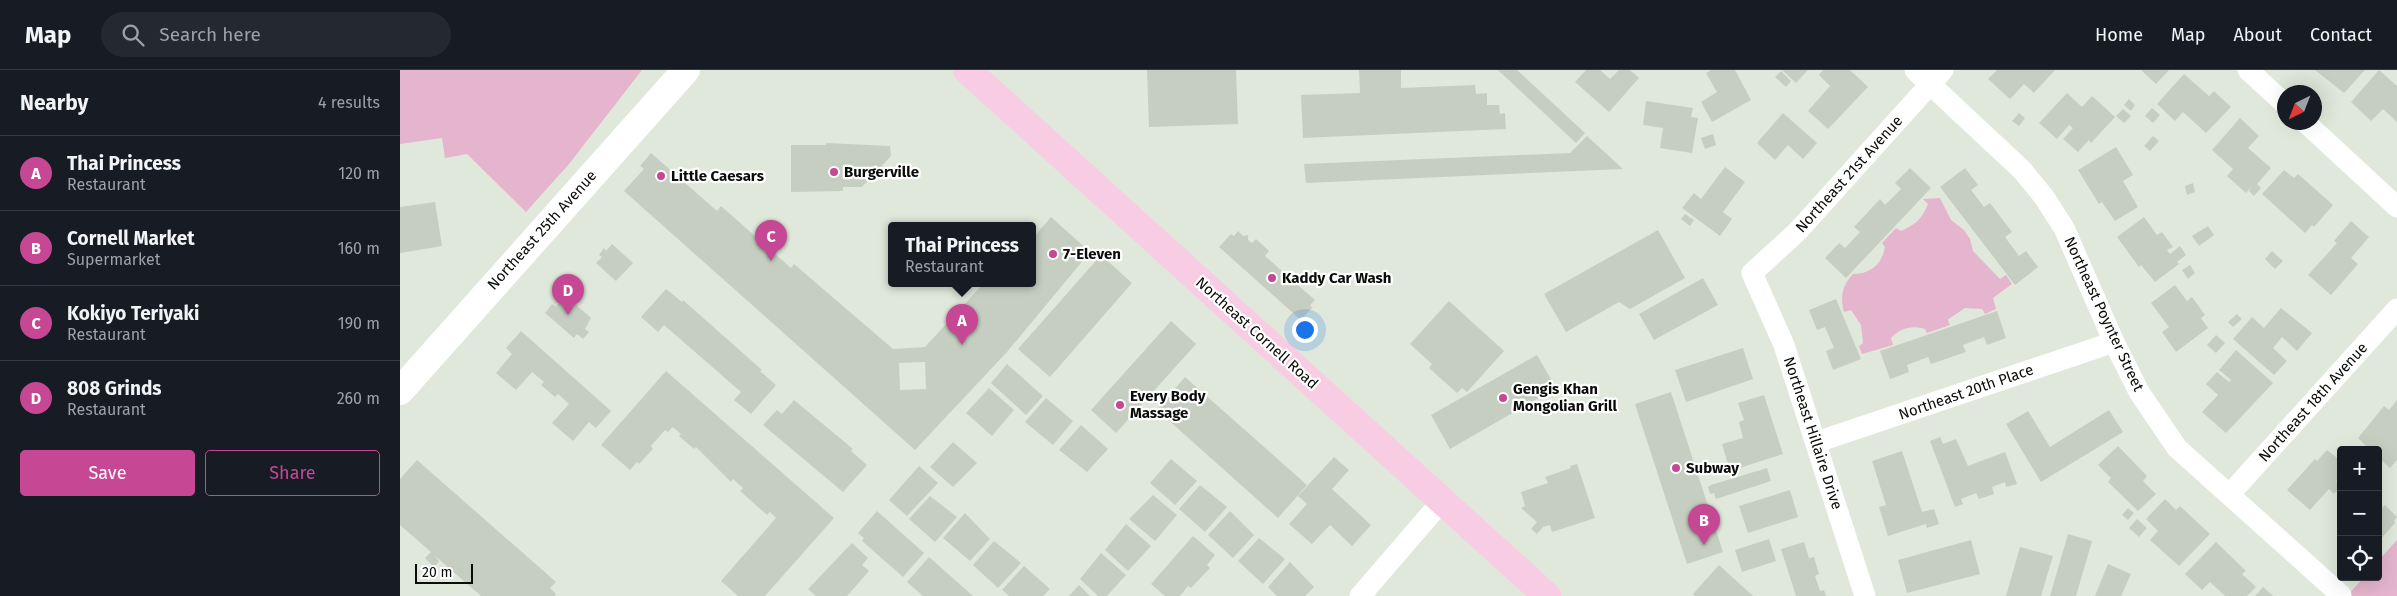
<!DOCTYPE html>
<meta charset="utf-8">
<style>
:root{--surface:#171b24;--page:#242831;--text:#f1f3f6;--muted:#9ea1a6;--line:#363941;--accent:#c64895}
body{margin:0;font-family:"Fira Sans",sans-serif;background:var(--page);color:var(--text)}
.controls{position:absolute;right:15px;bottom:15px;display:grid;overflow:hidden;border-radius:5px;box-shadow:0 5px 20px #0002}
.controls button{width:45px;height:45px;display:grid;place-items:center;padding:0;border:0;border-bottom:1px solid var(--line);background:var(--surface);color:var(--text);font:25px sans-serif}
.compass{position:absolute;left:1877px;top:15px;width:45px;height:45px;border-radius:50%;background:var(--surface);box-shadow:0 5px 20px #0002;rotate:222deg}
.scale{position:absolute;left:15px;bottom:12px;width:58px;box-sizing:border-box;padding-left:5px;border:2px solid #0a0c08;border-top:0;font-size:14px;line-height:18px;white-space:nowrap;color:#0a0c08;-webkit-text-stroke:4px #fff;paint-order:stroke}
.you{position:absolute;left:904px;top:259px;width:18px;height:18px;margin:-12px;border:4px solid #fff;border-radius:50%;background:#1a73e8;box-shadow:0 0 0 8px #1a73e833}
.badge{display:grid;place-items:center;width:32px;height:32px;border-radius:50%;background:var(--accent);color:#fff;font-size:16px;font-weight:700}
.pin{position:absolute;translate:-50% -41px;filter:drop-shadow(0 1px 2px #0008)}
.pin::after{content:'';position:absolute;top:26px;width:18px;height:15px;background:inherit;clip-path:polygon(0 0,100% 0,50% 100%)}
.popup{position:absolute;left:488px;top:152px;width:148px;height:65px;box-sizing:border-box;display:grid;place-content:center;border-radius:5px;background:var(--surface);filter:drop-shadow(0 1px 4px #0005);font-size:16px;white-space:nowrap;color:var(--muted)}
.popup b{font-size:19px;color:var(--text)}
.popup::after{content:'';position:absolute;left:50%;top:100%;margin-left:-10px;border:10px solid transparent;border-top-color:var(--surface)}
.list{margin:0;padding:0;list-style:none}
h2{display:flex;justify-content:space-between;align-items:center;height:65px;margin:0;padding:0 20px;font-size:21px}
h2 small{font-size:16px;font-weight:400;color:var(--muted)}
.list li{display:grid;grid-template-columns:32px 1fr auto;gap:15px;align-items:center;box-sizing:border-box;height:75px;padding:0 20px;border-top:1px solid var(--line)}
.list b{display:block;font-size:19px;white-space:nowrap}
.list p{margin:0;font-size:16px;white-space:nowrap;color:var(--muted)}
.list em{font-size:16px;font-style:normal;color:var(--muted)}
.actions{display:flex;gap:10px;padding:15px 20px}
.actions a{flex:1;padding:11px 0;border:1px solid var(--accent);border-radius:5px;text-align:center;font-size:18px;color:var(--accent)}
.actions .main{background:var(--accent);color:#fff}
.icon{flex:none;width:28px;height:28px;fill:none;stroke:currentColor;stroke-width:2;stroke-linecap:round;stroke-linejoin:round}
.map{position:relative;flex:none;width:1997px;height:526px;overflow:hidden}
header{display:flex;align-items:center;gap:30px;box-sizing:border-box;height:70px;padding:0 25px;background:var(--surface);border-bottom:1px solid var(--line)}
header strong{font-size:24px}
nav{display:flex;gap:28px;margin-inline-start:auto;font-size:18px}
.search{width:350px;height:45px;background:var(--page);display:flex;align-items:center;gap:12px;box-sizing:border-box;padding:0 18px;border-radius:28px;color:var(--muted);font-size:19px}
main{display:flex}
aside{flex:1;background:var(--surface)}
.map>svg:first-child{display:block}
.green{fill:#e5b5ce}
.building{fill:#c6cec1;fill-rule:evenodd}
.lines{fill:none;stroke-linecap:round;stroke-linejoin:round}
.minor{stroke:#fff;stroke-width:21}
.secondary{stroke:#fff;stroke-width:28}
.trunk{stroke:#f8cce3;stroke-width:28}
.poi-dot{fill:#c64895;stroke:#fff;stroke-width:2}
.labels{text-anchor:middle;stroke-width:4.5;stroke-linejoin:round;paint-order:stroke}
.poi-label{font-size:15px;font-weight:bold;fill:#0a0c08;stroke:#fff;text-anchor:start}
.street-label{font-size:15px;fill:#0a0c08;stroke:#fff}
</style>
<header>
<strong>Map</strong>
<div class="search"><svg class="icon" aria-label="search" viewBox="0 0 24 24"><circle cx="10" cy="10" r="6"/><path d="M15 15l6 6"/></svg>Search here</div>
<nav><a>Home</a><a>Map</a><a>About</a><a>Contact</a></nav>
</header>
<main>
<aside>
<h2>Nearby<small>4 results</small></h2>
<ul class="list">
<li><span class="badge">A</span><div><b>Thai Princess</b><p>Restaurant</p></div><em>120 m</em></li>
<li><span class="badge">B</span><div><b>Cornell Market</b><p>Supermarket</p></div><em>160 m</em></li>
<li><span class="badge">C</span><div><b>Kokiyo Teriyaki</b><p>Restaurant</p></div><em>190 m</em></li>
<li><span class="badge">D</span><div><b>808 Grinds</b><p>Restaurant</p></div><em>260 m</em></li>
</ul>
<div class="actions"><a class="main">Save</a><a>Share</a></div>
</aside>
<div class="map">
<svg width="1997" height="526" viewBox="0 0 1997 526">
<rect width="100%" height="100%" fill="#dfe8db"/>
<path class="green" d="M0 0H242L169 94 126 142 67 84 45 88 42 68 0 74Z
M1540 128 1551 150 1564 160 1570 169 1573 181 1600 209 1606 205 1612 214 1593 228 1596 239 1585 244 1582 239 1565 238 1550 248 1548 250 1550 255 1527 263 1525 259C1512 255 1500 258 1491 268L1493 275 1462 284 1459 276 1463 273 1461 255 1451 240 1444 242C1440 226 1442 216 1453 204 1471 204 1482 194 1485 177L1482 173 1496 158 1501 161C1515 155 1522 149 1528 134L1523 129Z
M1997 470V526H1947L1964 507H1978V491Z"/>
<path class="building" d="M747 0H836L838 54 749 57Z
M959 0H1001V18L1075 15 1076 24 1087 23V35H1099L1100 44 1105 43 1106 59 903 68 901 25 960 23Z
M1098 0H1117L1185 63 1176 73Z
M1186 0H1200L1210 9 1219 0H1230L1239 8 1209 42 1175 12Z
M1311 0H1335L1351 30 1312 52 1301 32 1317 22 1306 3Z
M1382 0H1408L1396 13Z
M1423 0H1450L1468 17 1428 59 1408 41 1430 16 1419 5Z
M1597 0H1655L1634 23 1624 14 1610 29 1588 9Z
M1741 0H1769L1756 14Z
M1915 0H1965L1944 23Z
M1979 0 1997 16V52L1983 39 1971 51 1951 32Z
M1381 1 1391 11 1386 17 1375 7Z
M1784 4 1809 26 1814 21 1831 37 1806 63 1783 42 1775 51 1757 34Z
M1667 23 1682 37 1692 26 1715 47 1691 73 1689 70 1678 82 1663 69 1673 58 1669 55 1657 69 1639 53Z
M1729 29 1735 35 1731 41 1724 35Z
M1246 31 1293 38 1291 47 1298 48 1292 83 1260 78 1263 58 1243 55Z
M1752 38 1760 45 1753 53 1745 46Z
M1723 39 1731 46 1724 53 1716 46Z
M1383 43 1417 73 1403 89 1388 75 1375 90 1357 73Z
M1619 43 1625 48 1619 56 1612 51Z
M1840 48 1859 66 1848 78 1871 98 1857 114 1861 118 1854 126 1849 121 1852 116 1846 123 1827 106 1833 99 1812 80Z
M1313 64 1316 75 1305 79 1301 68Z
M1187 66 1223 99 906 113 904 94 1170 83Z
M1753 66 1759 71 1750 81 1744 76Z
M426 73 490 76 491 86 462 117H443V121L391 122V75H426Z
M1716 77 1733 105 1723 111 1738 137 1715 151 1702 132 1699 134 1678 100Z
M251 83 317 141 321 136 391 198 394 194 493 279 525 277 583 214H632V169L651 147 690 182 607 282 515 380 224 121 244 99 240 96ZM525 292 526 319 500 320 499 293Z
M1325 97 1345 112 1323 142 1332 149 1320 166 1282 138 1294 123 1301 129Z
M1510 98 1531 118 1446 208 1425 188 1439 173 1445 178 1460 162 1454 157 1480 129 1485 135 1501 119 1495 113Z
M1565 98 1578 115 1571 120 1584 137 1590 133 1612 162 1605 167 1619 186 1626 181 1638 197 1615 215 1540 117Z
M1884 100 1894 108 1898 104 1933 135 1914 157 1912 155 1905 163 1862 124Z
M1793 113 1795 122 1787 125 1785 116Z
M35 132 42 176 0 183V137Z
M1285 144 1294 150 1290 156 1281 149Z
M1744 147 1757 165 1762 162 1773 177 1767 180 1770 184 1780 176 1786 185 1777 192 1779 194 1755 212 1741 195 1739 197 1717 167Z
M1951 151 1969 167 1951 188 1958 194 1931 225 1908 205 1937 173 1934 171Z
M1808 156 1814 165 1799 176 1792 166Z
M1258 160 1285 208 1230 239 1219 232 1166 262 1144 224Z
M838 161 843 166 848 165V170L852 173 856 169 869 181 865 186 915 230 910 235 912 238 901 250 819 177 831 164 834 166Z
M212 174 233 193 216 211 196 193 202 187 199 185 204 178 206 181Z
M1872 181 1883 191 1875 199 1865 189Z
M701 185 732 213 650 307 618 279Z
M1790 195 1795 203 1788 209 1782 200Z
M1303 208 1318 235 1254 270 1239 244Z
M1775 215 1787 231 1792 227 1805 245 1801 248 1808 258 1776 282 1762 262 1769 257 1751 233Z
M266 219 282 232 283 230 362 300 360 301 376 315 351 344 334 330 341 322 264 255 258 262 241 247Z
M166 226 191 248 185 259 189 262 183 269 177 264 174 268 145 243 152 234 156 237Z
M1436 229 1461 289 1433 300 1426 281 1434 278 1425 257 1417 260 1409 240Z
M1049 231 1104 281 1067 322 1062 318 1057 323 1029 298 1032 294 1010 274Z
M1881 238 1912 263 1897 281 1882 267 1873 278 1887 291 1874 305 1833 269 1852 247 1864 258Z
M1597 241 1606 268 1587 275 1584 267 1563 275 1566 282 1531 294 1528 287 1507 295 1509 302 1490 309 1480 281Z
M1837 244 1842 249 1833 257 1828 252Z
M771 251 796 274 716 363 691 340Z
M121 261 211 341 196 358 189 352 173 371 152 353 169 334 158 324 155 327 141 315 144 312 132 302 116 320 96 303 112 284 106 278Z
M1816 265 1825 273 1816 283 1807 275Z
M1343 278 1353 309 1286 332 1275 300Z
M1836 280 1873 313 1826 363 1802 342 1818 325 1806 314 1817 302 1829 312 1831 310 1819 300Z
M1137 285 1156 318 1050 379 1031 345Z
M607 294 643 326 626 345 591 313Z
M266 301 434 448 365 526H338L321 511 376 448 370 442 367 445 340 421 343 418 333 409 331 412 296 377 294 379 279 366 281 364 273 357 268 362 265 360 251 376 253 379 239 394 237 392 230 400 201 375Z
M785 307 907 415 878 448 757 340Z
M589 318 614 340 592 366 566 343Z
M1271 322 1323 482 1287 494 1235 334Z
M1364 325 1383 384 1330 401 1322 374 1343 368 1339 352 1344 350 1338 333Z
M646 328 673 351 653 375 625 352Z
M394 330 453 379 451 381 467 395 443 422 363 355 377 340 382 344Z
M1997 330V390L1990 398 1978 387V380H1970L1958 368 1984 336 1989 340Z
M1709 340 1723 362 1641 412 1606 354 1628 341 1650 377Z
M681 355 708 379 687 402 659 380Z
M1540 367 1543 374 1556 369 1568 396 1605 382 1617 414 1606 417 1605 412 1592 417 1594 424 1579 429 1576 423 1561 429 1563 434 1555 437 1530 371Z
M553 372 577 393 553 417 530 397Z
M1718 376 1747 406 1743 411 1756 424 1738 441 1708 412 1711 408 1698 395Z
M1927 380 1941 391V406L1936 411 1941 416 1934 424 1929 419 1910 440 1887 420 1915 389 1917 391Z
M1502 381 1522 442 1534 439 1539 454 1527 458 1526 454 1488 466 1479 437 1486 435 1472 391Z
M934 387 949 400 932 419 971 455 952 476 930 455 912 474 889 454 907 434 898 426Z
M771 389 797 411 775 435 750 413Z
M17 390 156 512 150 518 156 524 155 526H81L34 485 39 491 34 497 25 488 31 482 0 455V409Z
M1177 394 1195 448 1152 462 1150 455 1143 457 1137 464 1131 459 1137 452 1121 438 1125 436 1121 422 1148 413 1145 407 1171 398 1170 396Z
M519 396 538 413 507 446 489 430Z
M1367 398 1371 411 1316 429 1314 423 1310 424 1308 417 1311 415Z
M800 415 827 437 805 462 779 439Z
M1390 420 1398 447 1348 463 1339 436Z
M753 425 777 445 755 471 729 449Z
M530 426 557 447 535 472 509 449Z
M1765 429 1776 440 1780 436 1810 464 1779 496 1750 470 1758 461 1746 449Z
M1985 435 1997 447 1994 451 1995 453 1978 472V437L1981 439Z
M1728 438 1734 443 1728 450 1722 445Z
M477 441 524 483 503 507 462 471 464 468 458 463Z
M830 441 854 465 833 488 808 465Z
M565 443 590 469 570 491 543 468Z
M1737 449 1747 458 1739 467 1729 458Z
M726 454 751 476 728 501 705 480Z
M1668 464 1692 471 1676 526H1650Z
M793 466 815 485 807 495 810 498 791 518 788 516 780 526H765L751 514Z
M859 468 885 489 863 514 838 491Z
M1369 469 1376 491 1342 502 1335 480Z
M1571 470 1580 504 1507 523 1498 490Z
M594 471 621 493 598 518 573 495Z
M1404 472 1409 488 1414 487 1419 504 1415 506 1420 521 1424 520 1426 526H1396L1381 479Z
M1816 472 1846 501 1842 504 1856 517 1847 526H1825L1810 512 1802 520 1785 504Z
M452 473 468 488 462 495 469 501 447 526H416L408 519Z
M1620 477 1653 486 1641 526H1606Z
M701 483 726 505 707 526H698L680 509Z
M529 487 573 526H523L507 512Z
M890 492 914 517 905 526H877L868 517Z
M1708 494 1731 504 1721 526H1695Z
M1319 495 1353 526H1295L1293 524Z
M624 496 650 519 643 526H609L602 520Z
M679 515 690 526H669Z
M1863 517 1873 526H1855Z"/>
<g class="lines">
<path class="minor" d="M1515 0 1622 100 1644 127 1664 158 1714 272 1739 322 1777 378 1941 525
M1848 0 1884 33
M1905 52 1997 137
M1417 372 1714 272
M1829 425 1997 239
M960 526 1042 431
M1465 526 1384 275 1352 203 1397 162 1543 0"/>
<path class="secondary" d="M0 321 286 0"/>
<path class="trunk" d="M567 0 1147 526"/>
</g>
<g class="poi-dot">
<circle cx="434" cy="102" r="5"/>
<circle cx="261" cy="106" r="5"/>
<circle cx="653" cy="184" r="5"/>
<circle cx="872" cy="208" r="5"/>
<circle cx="1103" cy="328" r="5"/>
<circle cx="720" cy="335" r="5"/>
<circle cx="1276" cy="398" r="5"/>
</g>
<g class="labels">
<g class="poi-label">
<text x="444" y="107">Burgerville</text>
<text x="271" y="111">Little Caesars</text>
<text x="663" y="189">7-Eleven</text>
<text x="882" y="213">Kaddy Car Wash</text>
<text x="1113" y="324">Gengis Khan<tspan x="1113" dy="17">Mongolian Grill</tspan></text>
<text x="730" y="331">Every Body<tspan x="730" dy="17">Massage</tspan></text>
<text x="1286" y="403">Subway</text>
</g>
<g class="street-label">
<text transform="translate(1449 104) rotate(-48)" y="5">Northeast 21st Avenue</text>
<text transform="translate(142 160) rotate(-48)" y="5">Northeast 25th Avenue</text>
<text transform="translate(1704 244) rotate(65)" y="5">Northeast Poynter Street</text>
<text transform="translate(857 263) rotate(42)" y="5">Northeast Cornell Road</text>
<text transform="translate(1566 322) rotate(-19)" y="5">Northeast 20th Place</text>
<text transform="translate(1913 332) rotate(-48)" y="5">Northeast 18th Avenue</text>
<text transform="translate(1413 363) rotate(72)" y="5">Northeast Hillaire Drive</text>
</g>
</g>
</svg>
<div class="controls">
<button>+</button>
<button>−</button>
<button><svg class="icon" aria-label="locate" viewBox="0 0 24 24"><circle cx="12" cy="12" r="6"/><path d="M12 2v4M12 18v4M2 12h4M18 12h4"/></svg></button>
</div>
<svg class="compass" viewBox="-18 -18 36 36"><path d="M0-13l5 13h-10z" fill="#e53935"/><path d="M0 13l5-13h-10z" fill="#9ea1a6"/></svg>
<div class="scale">20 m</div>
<div class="you"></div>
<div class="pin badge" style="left:562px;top:275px">A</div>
<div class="popup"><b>Thai Princess</b>Restaurant</div>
<div class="pin badge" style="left:1304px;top:475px">B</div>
<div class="pin badge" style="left:371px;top:191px">C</div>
<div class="pin badge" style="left:168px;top:245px">D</div>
</div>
</main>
